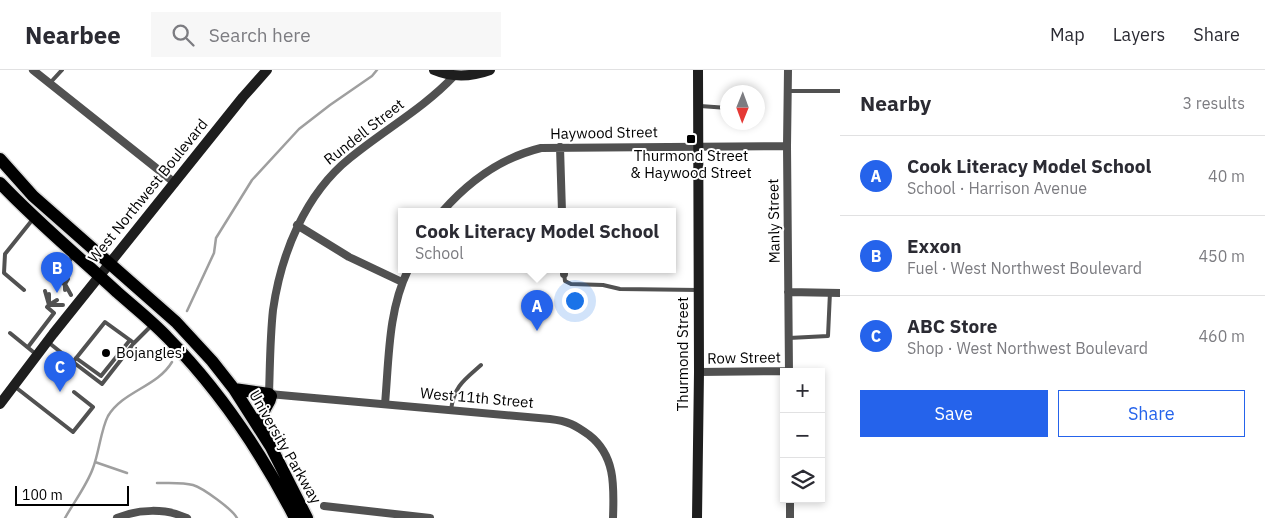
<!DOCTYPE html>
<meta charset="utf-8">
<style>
:root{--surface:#fff;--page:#f7f7f7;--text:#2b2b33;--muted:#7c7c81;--line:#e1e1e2;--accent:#2563eb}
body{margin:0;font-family:"IBM Plex Sans",sans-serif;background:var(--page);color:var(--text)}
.controls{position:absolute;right:15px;bottom:15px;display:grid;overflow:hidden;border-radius:0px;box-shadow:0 2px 8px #0003}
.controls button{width:45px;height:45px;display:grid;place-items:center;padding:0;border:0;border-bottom:1px solid var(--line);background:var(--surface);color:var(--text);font:25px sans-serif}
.compass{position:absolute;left:720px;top:15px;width:45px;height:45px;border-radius:50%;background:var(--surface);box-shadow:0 2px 8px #0003;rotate:181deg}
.scale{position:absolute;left:15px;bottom:12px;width:114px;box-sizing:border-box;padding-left:5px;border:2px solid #000;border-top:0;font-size:14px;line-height:18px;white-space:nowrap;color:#000;-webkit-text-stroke:4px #fff;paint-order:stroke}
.you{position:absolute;left:574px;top:230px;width:18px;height:18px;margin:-12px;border:4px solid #fff;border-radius:50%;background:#1a73e8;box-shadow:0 0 0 8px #1a73e833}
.badge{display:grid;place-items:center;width:32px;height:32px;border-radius:50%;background:var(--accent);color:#fff;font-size:16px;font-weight:700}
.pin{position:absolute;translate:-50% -41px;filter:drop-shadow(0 1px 2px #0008)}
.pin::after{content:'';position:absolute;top:26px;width:18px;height:15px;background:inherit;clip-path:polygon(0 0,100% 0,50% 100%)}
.popup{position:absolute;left:398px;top:138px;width:278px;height:65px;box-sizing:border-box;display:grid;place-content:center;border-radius:0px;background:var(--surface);filter:drop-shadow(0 1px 4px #0005);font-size:16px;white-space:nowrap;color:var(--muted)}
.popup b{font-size:19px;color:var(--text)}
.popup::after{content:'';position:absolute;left:50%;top:100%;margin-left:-10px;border:10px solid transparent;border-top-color:var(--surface)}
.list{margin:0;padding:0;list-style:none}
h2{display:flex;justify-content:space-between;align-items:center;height:65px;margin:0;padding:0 20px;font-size:21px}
h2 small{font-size:16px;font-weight:400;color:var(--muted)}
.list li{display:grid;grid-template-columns:32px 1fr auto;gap:15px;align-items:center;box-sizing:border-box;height:80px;padding:0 20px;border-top:1px solid var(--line)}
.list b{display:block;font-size:19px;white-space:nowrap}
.list p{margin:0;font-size:16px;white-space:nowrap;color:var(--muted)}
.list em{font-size:16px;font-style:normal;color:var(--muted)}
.actions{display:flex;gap:10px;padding:15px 20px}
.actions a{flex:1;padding:11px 0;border:1px solid var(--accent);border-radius:0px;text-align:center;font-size:18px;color:var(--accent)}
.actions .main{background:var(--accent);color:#fff}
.icon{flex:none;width:28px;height:28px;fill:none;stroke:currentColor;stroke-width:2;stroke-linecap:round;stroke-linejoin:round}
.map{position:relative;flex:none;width:840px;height:448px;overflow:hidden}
header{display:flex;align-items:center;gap:30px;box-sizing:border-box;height:70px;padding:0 25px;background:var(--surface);border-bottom:1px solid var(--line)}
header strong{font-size:24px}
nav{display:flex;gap:28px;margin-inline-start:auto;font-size:18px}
.search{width:350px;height:45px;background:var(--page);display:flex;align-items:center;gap:12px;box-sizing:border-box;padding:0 18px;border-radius:0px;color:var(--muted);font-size:19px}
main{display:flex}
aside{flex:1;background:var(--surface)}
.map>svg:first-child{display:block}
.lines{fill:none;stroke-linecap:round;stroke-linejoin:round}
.stream{stroke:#9f9f9f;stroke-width:2.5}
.primary-casing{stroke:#dbdbdb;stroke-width:15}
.lane{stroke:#515151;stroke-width:4}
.street{stroke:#515151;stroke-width:8}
.secondary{stroke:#1e1e1e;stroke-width:10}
.primary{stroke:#000;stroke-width:12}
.poi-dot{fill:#000;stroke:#fff;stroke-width:2}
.labels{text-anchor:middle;stroke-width:4;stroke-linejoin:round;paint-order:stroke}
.street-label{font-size:15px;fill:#000;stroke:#fff}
.poi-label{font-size:15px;fill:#000;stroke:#fff}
</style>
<header>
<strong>Nearbee</strong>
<div class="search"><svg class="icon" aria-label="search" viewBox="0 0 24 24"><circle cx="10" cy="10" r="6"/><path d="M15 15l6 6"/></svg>Search here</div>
<nav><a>Map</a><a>Layers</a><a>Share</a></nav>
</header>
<main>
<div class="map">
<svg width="840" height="448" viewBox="0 0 840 448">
<rect width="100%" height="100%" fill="#fff"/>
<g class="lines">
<path class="stream" d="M187 241 214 183 216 168 252 110 299 59 330 35 372 6 377 0
M95 392 127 403
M157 413C168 413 183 412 193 415 203 418 232 439 237 448
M65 448C74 432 87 415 93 398 99 383 101 359 108 346 123 321 157 317 172 292"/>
<defs>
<path id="primary" d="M0 89 33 126 176 252 212 291 234 319 271 377 307 448
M0 113C37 152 78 186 117 222 134 237 152 251 168 268 220 321 261 382 295 448
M234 319 269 324 271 326C270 331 269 332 266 337 260 347 264 355 268 365"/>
</defs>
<use href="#primary" class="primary-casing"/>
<path class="lane" d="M50 13 62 0
M788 21H840
M700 36 728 38
M758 38H759
M564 204 565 211 571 214 603 215 620 219 699 220
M53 210 65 214 68 209 64 198 73 186
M24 220 4 203 5 184 33 149
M65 220V214L71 225
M45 221 49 235H63
M49 224V235L57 230
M10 263 37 285
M789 268 828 266 830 222
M48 272 73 292
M134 273 105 252 73 292 102 314 134 273 152 255
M28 277 54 243 47 237 49 235
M76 288 101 306 130 270
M14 316 73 362 93 337 74 322
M451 340C454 316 464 310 481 295"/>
<path class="street" d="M33 0 175 113
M788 0 787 76 789 302
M454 6C424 38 384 60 350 88 305 124 281 184 273 240 270 268 270 296 269 324L550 349C568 351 575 355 589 365 616 386 614 417 613 448
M560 77 562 142
M442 142C469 111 500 88 541 78L787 76
M297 155 349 187 402 212
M564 200V204
M788 222 840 223
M699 302 789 301
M385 334C389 289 388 241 408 200
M790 429V448
M324 436 430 448
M117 448C138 439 166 438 187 448"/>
<path class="secondary" d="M434 0C453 8 471 7 490 0
M0 334 53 264 243 27 267 0
M697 448 699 302 698 0"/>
<use href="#primary" class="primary"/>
</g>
<g class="poi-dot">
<rect x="686" y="64" width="10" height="10" rx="2.5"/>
<circle cx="106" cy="283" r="5"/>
</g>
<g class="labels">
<g class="street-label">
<text transform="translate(364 62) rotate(-38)" y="5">Rundell Street</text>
<text transform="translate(604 63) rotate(-1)" y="5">Haywood Street</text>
<text transform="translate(148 121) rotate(-51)" y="5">West Northwest Boulevard</text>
<text transform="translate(774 151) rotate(-91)" y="5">Manly Street</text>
<text transform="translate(683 284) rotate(-90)" y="5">Thurmond Street</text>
<text transform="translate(744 288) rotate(-1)" y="5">Row Street</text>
<text transform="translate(477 328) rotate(5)" y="5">West 11th Street</text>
<text transform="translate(285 377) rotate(60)" y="5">University Parkway</text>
</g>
<g class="poi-label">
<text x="691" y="91">Thurmond Street<tspan x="691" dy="17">&amp; Haywood Street</tspan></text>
<text x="116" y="288" text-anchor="start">Bojangles'</text>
</g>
</g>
</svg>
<div class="controls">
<button>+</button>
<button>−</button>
<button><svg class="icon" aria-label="layers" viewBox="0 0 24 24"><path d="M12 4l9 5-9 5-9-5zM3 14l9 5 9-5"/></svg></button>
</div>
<svg class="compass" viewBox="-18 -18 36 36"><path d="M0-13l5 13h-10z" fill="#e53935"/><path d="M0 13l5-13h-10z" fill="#7c7c81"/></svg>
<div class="scale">100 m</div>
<div class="you"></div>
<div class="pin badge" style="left:537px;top:261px">A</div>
<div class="popup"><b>Cook Literacy Model School</b>School</div>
<div class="pin badge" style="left:57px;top:223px">B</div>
<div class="pin badge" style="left:60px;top:322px">C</div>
</div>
<aside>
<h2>Nearby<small>3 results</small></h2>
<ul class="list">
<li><span class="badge">A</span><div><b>Cook Literacy Model School</b><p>School · Harrison Avenue</p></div><em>40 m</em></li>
<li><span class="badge">B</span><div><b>Exxon</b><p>Fuel · West Northwest Boulevard</p></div><em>450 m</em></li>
<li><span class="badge">C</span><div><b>ABC Store</b><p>Shop · West Northwest Boulevard</p></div><em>460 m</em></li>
</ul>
<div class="actions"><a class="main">Save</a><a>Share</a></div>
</aside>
</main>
